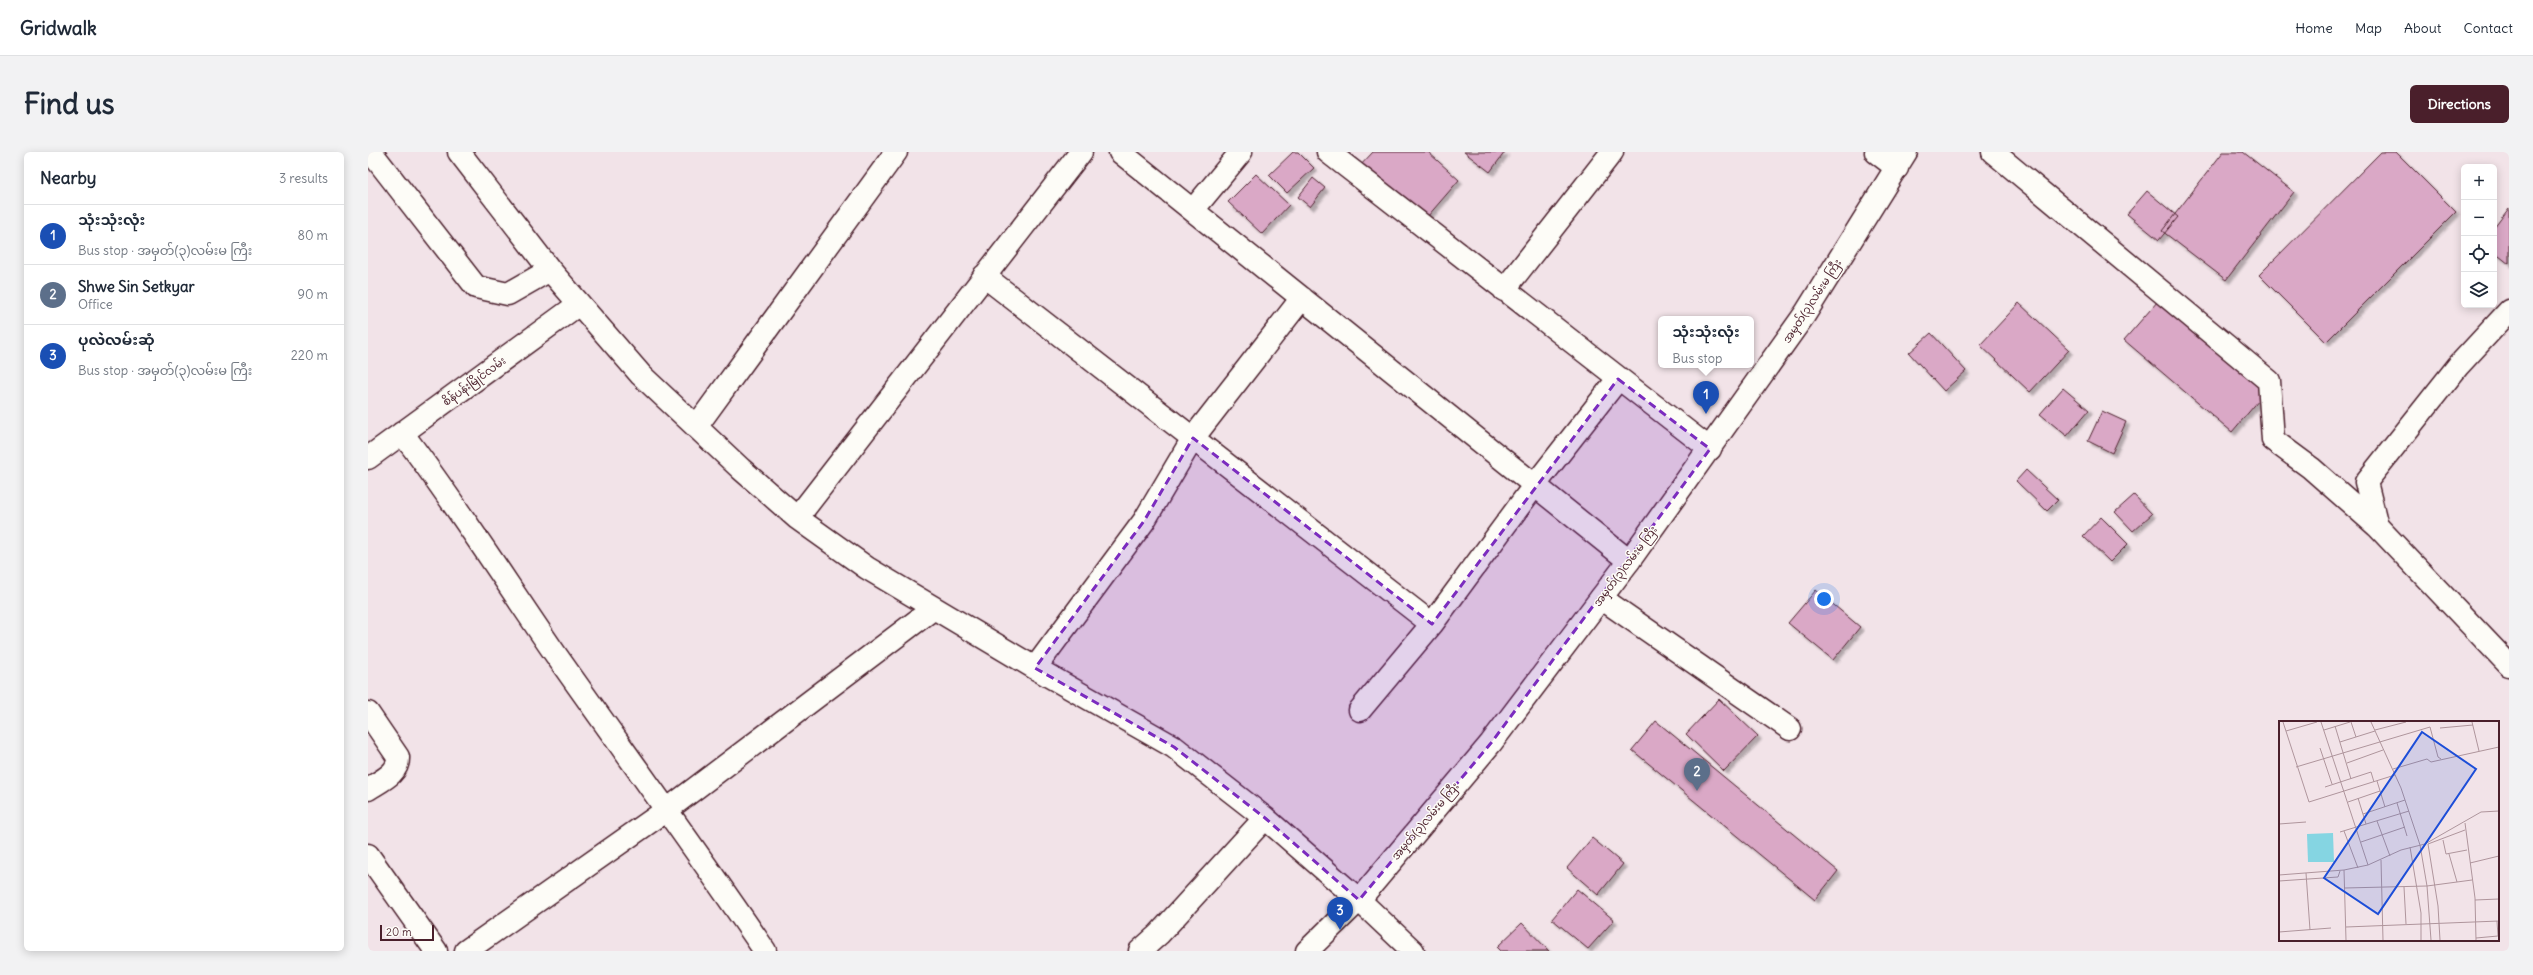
<!DOCTYPE html>
<meta charset="utf-8">
<style>
:root{--surface:#fff;--page:#f2f2f3;--text:#1f2937;--muted:#747a83;--line:#e0e1e3;--accent:#4a1f2b}
body{margin:0;font-family:Delius,"Noto Sans Myanmar",sans-serif;background:var(--page);color:var(--text)}
.controls{position:absolute;right:12px;top:12px;display:grid;overflow:hidden;border-radius:6px;box-shadow:0 2px 10px #0003}
.controls button{width:36px;height:36px;display:grid;place-items:center;padding:0;border:0;border-bottom:1px solid var(--line);background:var(--surface);color:var(--text);font:20px sans-serif}
.scale{position:absolute;left:12px;bottom:10px;width:54px;box-sizing:border-box;padding-left:4px;border:2px solid #4a1f2b;border-top:0;font-size:11px;line-height:14px;white-space:nowrap;color:#4a1f2b;-webkit-text-stroke:3px #fdfcf7;paint-order:stroke}
.you{position:absolute;left:1456px;top:447px;width:14px;height:14px;margin:-10px;border:3px solid #fff;border-radius:50%;background:#1a73e8;box-shadow:0 0 0 6px #1a73e833}
.badge{display:grid;place-items:center;width:26px;height:26px;border-radius:50%;background:var(--accent);color:#fff;font-size:13px;font-weight:700}
.pin{position:absolute;translate:-50% -33px;filter:drop-shadow(0 1px 2px #0008)}
.pin::after{content:'';position:absolute;top:21px;width:14px;height:12px;background:inherit;clip-path:polygon(0 0,100% 0,50% 100%)}
.popup{position:absolute;left:1290px;top:164px;width:96px;height:52px;box-sizing:border-box;display:grid;place-content:center;border-radius:6px;background:var(--surface);filter:drop-shadow(0 1px 3px #0005);font-size:13px;white-space:nowrap;color:var(--muted)}
.popup b{font-size:15px;color:var(--text)}
.popup::after{content:'';position:absolute;left:50%;top:100%;margin-left:-8px;border:8px solid transparent;border-top-color:var(--surface)}
.list{margin:0;padding:0;list-style:none}
h2{display:flex;justify-content:space-between;align-items:center;height:52px;margin:0;padding:0 16px;font-size:17px}
h2 small{font-size:13px;font-weight:400;color:var(--muted)}
.list li{display:grid;grid-template-columns:26px 1fr auto;gap:12px;align-items:center;box-sizing:border-box;height:60px;padding:0 16px;border-top:1px solid var(--line)}
.list b{display:block;font-size:15px;white-space:nowrap}
.list p{margin:0;font-size:13px;white-space:nowrap;color:var(--muted)}
.list em{font-size:13px;font-style:normal;color:var(--muted)}
.icon{flex:none;width:22px;height:22px;fill:none;stroke:currentColor;stroke-width:2;stroke-linecap:round;stroke-linejoin:round}
.map{position:relative;flex:none;width:2141px;height:799px;overflow:hidden;border-radius:6px}
header{display:flex;align-items:center;gap:24px;box-sizing:border-box;height:56px;padding:0 20px;background:var(--surface);border-bottom:1px solid var(--line)}
header strong{font-size:19px}
nav{display:flex;gap:22px;margin-inline-start:auto;font-size:14px}
.intro{display:flex;align-items:center;justify-content:space-between;box-sizing:border-box;height:96px;padding:0 24px}
h1{margin:0;font-size:28px}
.button{padding:10px 18px;border-radius:6px;background:var(--accent);color:#fff;font-size:14px;font-weight:700}
main{display:flex;gap:24px;padding:0 24px}
aside{flex:1;background:var(--surface);border-radius:6px;box-shadow:0 2px 10px #0003}
.map>svg:first-child{display:block}
.building{fill:#daa8c6;stroke:#4a1f2b;filter:url(#shadow)}
.lines{fill:none;stroke-linecap:round;stroke-linejoin:round}
.minor-casing{stroke:#4a1f2b;stroke-width:25}
.major-casing{stroke:#4a1f2b;stroke-width:25}
.minor{stroke:#fdfcf7;stroke-width:22}
.major{stroke:#fdfcf7;stroke-width:22}
.marked{fill:#7b2cbf;fill-opacity:0.2;stroke:#7b2cbf;stroke-width:3;stroke-dasharray:8 5;stroke-linejoin:round}
.labels{text-anchor:middle;stroke-width:3;stroke-linejoin:round;paint-order:stroke}
.street-label{font-size:11px;fill:#4a1f2b;stroke:#fdfcf7}
.inset-road{fill:none;stroke:#af959c;stroke-width:1}
.view{fill:#1d4ed8;fill-opacity:0.15;stroke:#1d4ed8;stroke-width:2}
.inset-edge{fill:none;stroke:#4a1f2b;stroke-width:2}
</style>
<header>
<strong>Gridwalk</strong>
<nav><a>Home</a><a>Map</a><a>About</a><a>Contact</a></nav>
</header>
<div class="intro"><h1>Find us</h1><a class="button">Directions</a></div>
<main>
<aside>
<h2>Nearby<small>3 results</small></h2>
<ul class="list">
<li><span class="badge" style="background:#1a4fb4">1</span><div><b>သုံးသုံးလုံး</b><p>Bus stop · အမှတ်(၃)လမ်းမ ကြီး</p></div><em>80 m</em></li>
<li><span class="badge" style="background:#5c6f8a">2</span><div><b>Shwe Sin Setkyar</b><p>Office</p></div><em>90 m</em></li>
<li><span class="badge" style="background:#1a4fb4">3</span><div><b>ပုလဲလမ်းဆုံ</b><p>Bus stop · အမှတ်(၃)လမ်းမ ကြီး</p></div><em>220 m</em></li>
</ul>
</aside>
<div class="map">
<svg width="2141" height="799" viewBox="0 0 2141 799">
<defs>
<filter id="shadow"><feDropShadow dx="3.5" dy="3.5" stdDeviation="1" flood-color="#0004"/></filter>
</defs>
<rect width="100%" height="100%" fill="#f2e3e8"/>
<filter id="ink" filterUnits="userSpaceOnUse"><feTurbulence type="fractalNoise" baseFrequency=".025" numOctaves="2"/><feDisplacementMap in="SourceGraphic" scale="8" xChannelSelector="R" yChannelSelector="G"/><feConvolveMatrix kernelMatrix="1 2 1 2 8 2 1 2 1" color-interpolation-filters="sRGB"/></filter>
<g filter="url(#ink)">
<path class="building" d="M925 0H930L946 16 919 41 901 23Z
M1005 0H1060L1091 28 1053 72 990 16Z
M1096 0H1137L1122 20Z
M1855 0H1875L1926 40 1858 128 1794 79Z
M2013 0H2028L2088 60 1958 190 1891 123Z
M888 22 921 53 894 82 860 50Z
M945 26 957 36 942 55 930 45Z
M1779 39 1810 65 1791 88 1759 62Z
M2141 56V112L2126 100V76Z
M1790 149 1897 241 1864 280 1756 188Z
M1651 151 1701 198 1662 240 1612 193Z
M1563 181 1598 219 1576 239 1541 201Z
M1695 236 1721 258 1699 284 1672 262Z
M1734 259 1758 270 1744 301 1720 289Z
M1658 318 1690 348 1679 359 1648 329Z
M1766 343 1784 362 1765 379 1747 360Z
M1733 365 1760 392 1742 410 1715 384Z
M1448 438 1492 475 1465 508 1420 471Z
M1351 547 1390 584 1356 619 1318 582Z
M1288 569 1470 719 1447 748 1264 598Z
M1224 686 1255 712 1230 743 1199 716Z
M1209 737 1246 768 1220 797 1184 767Z
M1154 771 1181 799H1133L1129 795Z"/>
<g class="lines">
<defs>
<path id="minor" d="M3 0 108 135 140 142 182 118
M91 0 182 118 273 223 373 317 429 366 499 416 667 516 806 595 897 666 991 748 1045 799
M752 0 1261 409
M960 0 1342 297
M1508 0 1529 16
M1625 0 1901 229 1905 288 1943 316 2009 374 2141 513
M825 58 873 0
M616 124 1064 472
M1136 138 1244 0
M328 275 528 0
M34 281C89 353 137 429 188 503 258 602 329 699 397 799
M0 306 211 152
M429 366 713 0
M2009 374 1998 330 2090 214 2141 159
M1233 446 1422 577
M667 516 776 369 825 286 934 146
M992 558 1064 472 1166 334 1250 227
M0 561 30 605C31 622 12 629 0 637
M0 703 68 799
M98 799 300 657 566 456
M772 799 791 782 897 666"/>
<path id="major" d="M939 799 991 748 1123 591 1261 409 1437 162 1538 0"/>
</defs>
<use href="#minor" class="minor-casing"/>
<use href="#major" class="major-casing"/>
<use href="#minor" class="minor"/>
<use href="#major" class="major"/>
</g>
</g>
<path class="marked" d="M1250 227 1342 297 1123 591 991 748 897 666 806 595 667 516 776 369 825 286 1064 472Z"/>
<g class="labels">
<g class="street-label">
<text transform="translate(1444 149) rotate(-57)" y="4">အမှတ်(၃)လမ်းမ ကြီး</text>
<text transform="translate(106 229) rotate(-36)" y="4">စိန်ပန်းမြိုင်လမ်း</text>
<text transform="translate(1257 414) rotate(-53)" y="4">အမှတ်(၃)လမ်းမ ကြီး</text>
<text transform="translate(1057 669) rotate(-50)" y="4">အမှတ်(၃)လမ်းမ ကြီး</text>
</g>
</g>
<g transform="translate(1911 569)">
<rect width="220" height="220" fill="#f2e3e8"/>
<path d="M54 112 55 141H29L28 113Z" fill="#85d5e2"/>
<path class="inset-road" d="M4 1 30 81 116 54M42 1 89 144M72 1 77 16M92 1 122 67 141 124 148 165 152 219M193 1 200 30M56 5 72 58M161 7 194 4M45 9 71 1M96 9 127 1M7 10 38 1M61 21 96 10M41 27 53 63M68 42 104 29M17 46 151 6 159 36 162 38M114 48 148 38 152 41 220 26M98 60 106 86M46 66 92 51 95 61M79 77 87 103M69 81 101 70M118 82 128 115M84 93 126 79M98 100 111 135M186 102 196 177 197 219M0 103 27 101M65 110 79 147M61 111 130 90M164 119 167 133 188 129M82 121 126 106M149 123 159 185 161 219M149 123 186 109M131 126 142 192V219M170 133 178 161M102 139 104 219M191 142 220 135M65 149 67 219M27 152 31 209M0 154 65 149 89 144 122 129 146 123 202 91 220 90M0 160 59 156 61 150M125 166 127 203M66 167 148 165 193 159M196 179 220 178M67 206 220 200M0 211 52 207M197 217 219 215 218 200"/>
<path class="view" d="M143 11 197 48 99 193 45 157Z"/>
<rect width="220" height="220" class="inset-edge"/>
</g>
</svg>
<div class="controls">
<button>+</button>
<button>−</button>
<button><svg class="icon" aria-label="locate" viewBox="0 0 24 24"><circle cx="12" cy="12" r="6"/><path d="M12 2v4M12 18v4M2 12h4M18 12h4"/></svg></button>
<button><svg class="icon" aria-label="layers" viewBox="0 0 24 24"><path d="M12 4l9 5-9 5-9-5zM3 14l9 5 9-5"/></svg></button>
</div>
<div class="scale">20 m</div>
<div class="you"></div>
<div class="pin badge" style="left:1338px;top:262px;background:#1a4fb4">1</div>
<div class="popup"><b>သုံးသုံးလုံး</b>Bus stop</div>
<div class="pin badge" style="left:1329px;top:639px;background:#5c6f8a">2</div>
<div class="pin badge" style="left:972px;top:778px;background:#1a4fb4">3</div>
</div>
</main>
